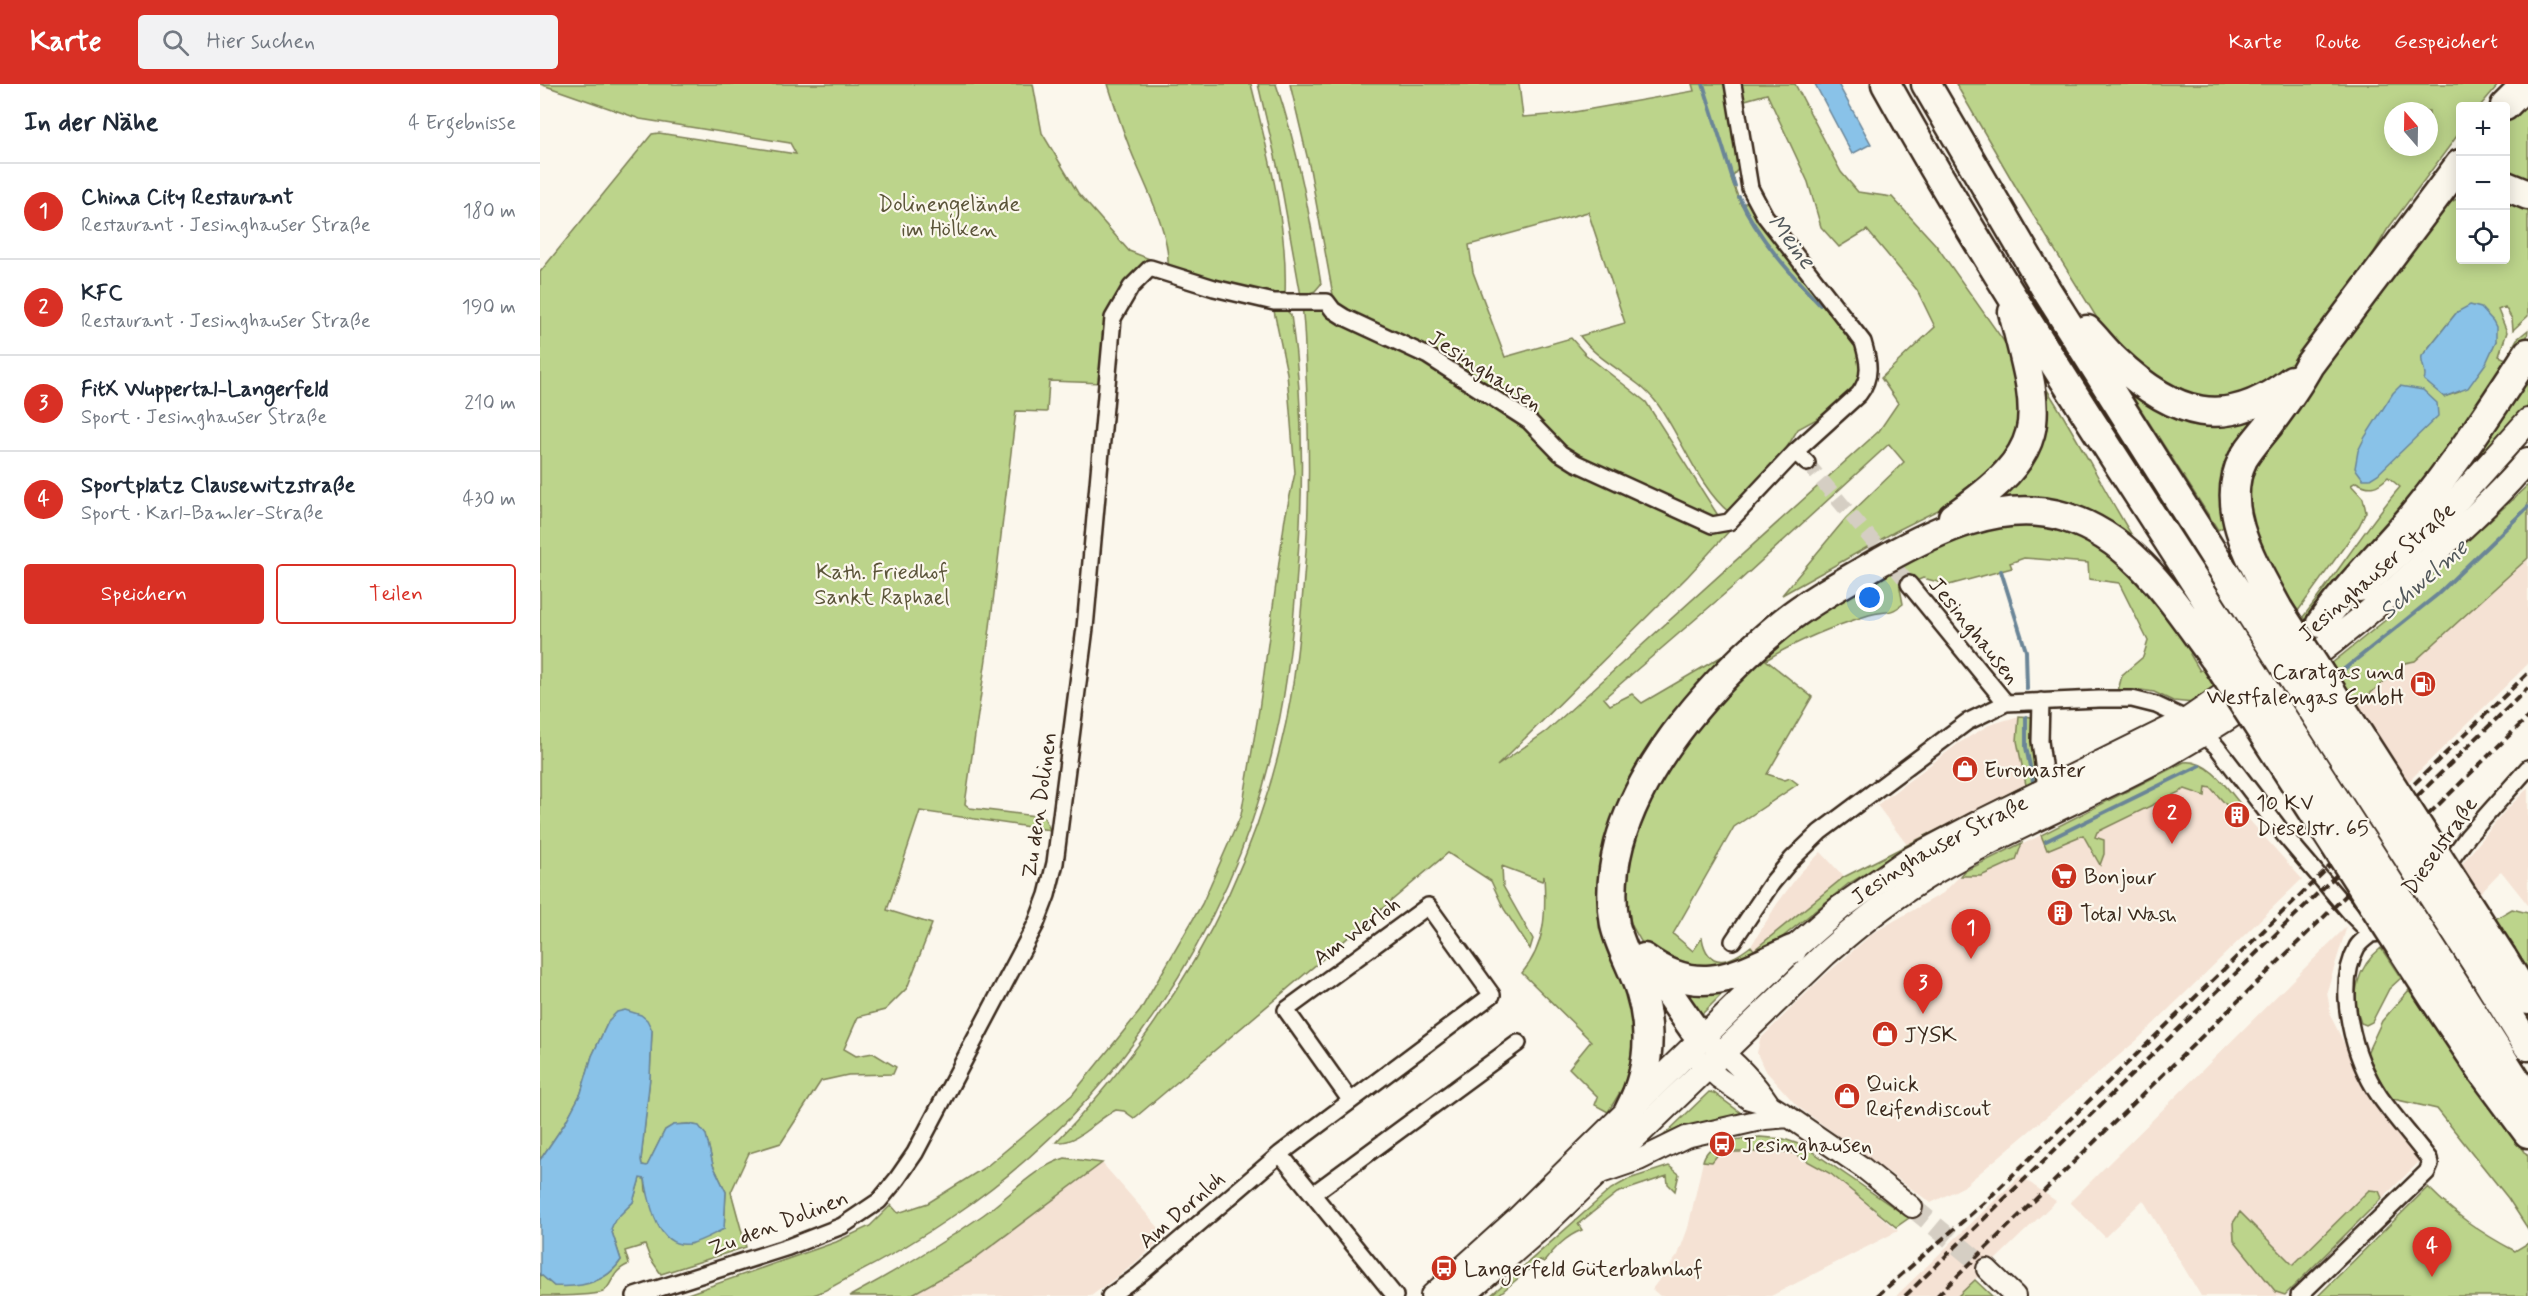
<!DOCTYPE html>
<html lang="de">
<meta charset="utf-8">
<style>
:root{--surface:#fff;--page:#f2f2f3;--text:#1f2937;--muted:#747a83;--line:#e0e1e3;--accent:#d93025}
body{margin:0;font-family:Mynerve,sans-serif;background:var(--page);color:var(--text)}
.controls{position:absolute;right:18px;top:18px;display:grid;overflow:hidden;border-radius:6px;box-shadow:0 3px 15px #0003}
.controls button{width:54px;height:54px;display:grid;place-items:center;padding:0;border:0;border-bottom:2px solid var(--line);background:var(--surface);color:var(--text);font:30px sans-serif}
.compass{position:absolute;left:1844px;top:18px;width:54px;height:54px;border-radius:50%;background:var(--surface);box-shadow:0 3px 15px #0003;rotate:340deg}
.you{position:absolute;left:1330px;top:514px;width:21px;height:21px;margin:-15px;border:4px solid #fff;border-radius:50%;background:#1a73e8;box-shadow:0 0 0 9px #1a73e833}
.badge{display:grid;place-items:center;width:39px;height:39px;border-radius:50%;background:var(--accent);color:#fff;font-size:20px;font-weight:700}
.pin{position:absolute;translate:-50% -50px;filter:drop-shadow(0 2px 3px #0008)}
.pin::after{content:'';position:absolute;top:32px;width:21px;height:18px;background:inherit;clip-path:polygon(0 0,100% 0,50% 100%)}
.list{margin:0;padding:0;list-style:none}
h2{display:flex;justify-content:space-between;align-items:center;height:78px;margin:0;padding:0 24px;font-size:26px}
h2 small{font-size:20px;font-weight:400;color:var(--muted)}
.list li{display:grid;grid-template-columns:39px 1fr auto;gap:18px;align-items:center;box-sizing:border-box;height:96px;padding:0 24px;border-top:2px solid var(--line)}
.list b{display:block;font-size:22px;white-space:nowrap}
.list p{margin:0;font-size:20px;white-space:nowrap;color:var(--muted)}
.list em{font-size:20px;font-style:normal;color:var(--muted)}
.actions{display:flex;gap:12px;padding:18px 24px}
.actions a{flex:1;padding:14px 0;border:2px solid var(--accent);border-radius:6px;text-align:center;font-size:21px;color:var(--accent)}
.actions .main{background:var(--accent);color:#fff}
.icon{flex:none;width:33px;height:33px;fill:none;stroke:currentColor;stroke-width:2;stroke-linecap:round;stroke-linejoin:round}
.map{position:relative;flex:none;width:1988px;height:1212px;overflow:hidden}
header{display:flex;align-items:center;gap:36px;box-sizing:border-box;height:84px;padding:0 30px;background:var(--accent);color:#fff}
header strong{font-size:28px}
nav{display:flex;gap:33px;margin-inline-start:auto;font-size:21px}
.search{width:420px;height:54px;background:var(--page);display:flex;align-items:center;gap:15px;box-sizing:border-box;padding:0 21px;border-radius:6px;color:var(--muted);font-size:22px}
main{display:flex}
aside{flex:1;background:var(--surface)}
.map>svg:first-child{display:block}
.built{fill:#f5e2d4}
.green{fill:#bcd48b;stroke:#7c7f54;stroke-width:1.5;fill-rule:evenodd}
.water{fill:#89c2e8;stroke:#6a8597;stroke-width:1.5}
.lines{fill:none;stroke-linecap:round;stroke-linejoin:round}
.stream{stroke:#6a8597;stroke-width:4}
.minor-tunnel{stroke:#d5cec3;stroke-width:15;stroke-dasharray:15 8;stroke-linecap:butt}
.tertiary-tunnel{stroke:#d5cec3;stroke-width:20;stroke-dasharray:20 10;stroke-linecap:butt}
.minor-casing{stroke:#3b2a1e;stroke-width:20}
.tertiary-casing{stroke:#3b2a1e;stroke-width:24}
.primary-casing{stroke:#3b2a1e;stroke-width:28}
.motorway-casing{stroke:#3b2a1e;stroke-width:33}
.minor{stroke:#fbf7ec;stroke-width:15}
.tertiary{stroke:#fbf7ec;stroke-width:20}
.primary{stroke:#fbf7ec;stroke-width:24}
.motorway{stroke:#fbf7ec;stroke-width:28}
.rail{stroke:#3b2a1e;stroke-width:4;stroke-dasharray:9 4.5;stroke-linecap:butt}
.motorway-bridge-casing{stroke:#3b2a1e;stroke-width:33;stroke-linecap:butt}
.motorway-bridge{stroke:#fbf7ec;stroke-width:28}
.labels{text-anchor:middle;stroke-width:4.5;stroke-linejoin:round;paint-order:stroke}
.park-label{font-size:22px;fill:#5b5439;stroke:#fbf7ec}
.street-label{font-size:22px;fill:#3b2a1e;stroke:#fbf7ec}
.poi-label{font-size:22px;fill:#3b2a1e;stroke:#fbf7ec;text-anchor:start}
.water-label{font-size:24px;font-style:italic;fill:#52585b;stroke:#fbf7ec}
</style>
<header>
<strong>Karte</strong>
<div class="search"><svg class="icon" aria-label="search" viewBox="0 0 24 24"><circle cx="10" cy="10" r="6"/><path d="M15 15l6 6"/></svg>Hier suchen</div>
<nav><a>Karte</a><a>Route</a><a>Gespeichert</a></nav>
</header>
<main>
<aside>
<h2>In der Nähe<small>4 Ergebnisse</small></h2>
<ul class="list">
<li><span class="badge">1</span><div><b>China City Restaurant</b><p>Restaurant · Jesinghauser Straße</p></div><em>180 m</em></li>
<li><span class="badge">2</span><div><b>KFC</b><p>Restaurant · Jesinghauser Straße</p></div><em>190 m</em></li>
<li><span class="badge">3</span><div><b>FitX Wuppertal-Langerfeld</b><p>Sport · Jesinghauser Straße</p></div><em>210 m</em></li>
<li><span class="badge">4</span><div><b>Sportplatz Clausewitzstraße</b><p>Sport · Karl-Bamler-Straße</p></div><em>430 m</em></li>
</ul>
<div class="actions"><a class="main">Speichern</a><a>Teilen</a></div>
</aside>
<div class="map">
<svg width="1988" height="1212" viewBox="0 0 1988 1212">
<rect width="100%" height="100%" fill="#fbf7ec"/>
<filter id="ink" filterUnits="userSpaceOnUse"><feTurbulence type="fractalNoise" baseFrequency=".0167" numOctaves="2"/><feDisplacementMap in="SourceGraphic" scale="12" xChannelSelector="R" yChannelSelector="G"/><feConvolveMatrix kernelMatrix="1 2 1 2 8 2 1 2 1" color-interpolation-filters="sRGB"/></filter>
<g filter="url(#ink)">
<path class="built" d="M1988 474V580L1868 698 1817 621 1865 579 1875 577Z
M1479 632 1477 657 1487 701 1367 761 1337 721 1419 659 1449 641Z
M1663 684 1762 795 1596 957 1423 1103 1391 1119 1257 1022 1224 985 1217 969 1220 955 1283 893 1333 849 1403 809 1421 791 1501 751 1505 761Z
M1988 704V821L1961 787 1939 810 1921 781 1965 727Z
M1281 768 1304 793 1214 866 1211 862 1237 820 1260 789Z
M1807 842 1787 907 1791 933 1830 1011 1880 1077 1744 1212H1661L1603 1116 1565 1153 1530 1118Z
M1188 1068H1251L1291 1090 1358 1147 1231 1212H1120L1112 1205 1138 1171 1148 1144 1163 1077 1172 1078 1179 1069Z
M562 1079 626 1152 589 1184 551 1212H369L430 1178Z
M1480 1092 1516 1117 1418 1212H1356Z"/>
<path class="green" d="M0 0H493L502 49 538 109 589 167 610 175 591 202 586 203 563 299 509 297 507 328 476 327 447 568 425 720 430 724 504 733 510 746 380 727 347 826 392 840 367 904 345 926 318 933 304 965 316 972 333 969 356 983 353 990 308 991 281 997 241 1059 209 1069 191 1108 206 1163 121 1190 110 1174 105 1161 85 1167 89 1180C70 1188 74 1200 63 1208 51 1212 15 1212 0 1212V1190L14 1202C41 1201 65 1201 81 1176L71 1145 74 1136 93 1118 100 1094 105 1095 106 1107 149 1160 184 1145 186 1108 173 1081 166 1051 158 1042 148 1040 134 1041 125 1046 107 1082 102 1081 101 1076 110 993 112 946 69 936 52 972 41 1009 25 1039 0 1076V188L112 50 119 49 256 70 250 59 100 35Z
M568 0H711C728 69 748 140 745 211L663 198 628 182C630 147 604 100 591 67 582 45 575 22 568 0Z
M718 0H736C758 64 770 133 781 200L775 207 761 212 739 89Z
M750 0H979L983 33 1023 30 1154 7 1152 0H1255L1301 88 1318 108 1352 113 1396 161 1470 266 1480 298 1483 320 1481 344 1478 356 1469 373 1424 413 1356 447 1242 511 1306 434 1364 378 1349 360 1195 501 1064 614 1070 621 1092 610 1102 619 1208 557C1169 597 1129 638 1098 685 1090 697 1084 713 1079 726 1060 773 1050 819 1068 868 1077 893 1095 917 1100 943 1104 959 1099 977 1095 993L1090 992 1068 1028 1055 1021 1058 1013 1029 984 1051 957 982 889C1006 861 1006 827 1004 792L1002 797 962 782 963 802 993 855 990 865 964 825 951 797 908 769 597 1032 594 1034 584 1027 576 1026C555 1035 540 1060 516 1058 624 946 704 813 741 660 757 597 761 532 766 467 770 408 769 350 766 290 765 267 765 245 762 222H774L898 283 986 341 1033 383 1173 447H1181L1202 433 1148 492 957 682 1007 647 1339 347 1358 319 1341 294 1395 243 1377 206 1327 146 1299 163 1281 143 1268 98 1227 10 1198 18 1192 29 1202 80 1191 94 1201 121 1209 117 1260 189 1314 253 1320 268 1322 284 1317 302 1307 315 1295 325 1258 345 1246 365 1190 429C1158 404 1140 349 1116 318 1095 291 1059 279 1040 252L1085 239 1048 128 929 161 933 188 965 273 1031 254 1045 270 1106 318 1179 433 1174 435 1162 433 1040 376C1023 365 1011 349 994 337 954 308 910 279 865 257 841 245 805 238 793 211L770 85Z
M1416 0H1959L1940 22H1920V48L1847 146 1816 199 1757 277 1739 295 1721 306 1657 318 1607 293 1560 239 1477 105ZM1853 27H1889V63H1853Z
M1988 8V99L1966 91V36L1971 24Z
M1966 110 1988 121V232L1973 246 1972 235 1965 223 1958 226 1967 248 1959 272 1966 275 1977 255 1988 246C1988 266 1961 295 1949 312 1893 391 1832 466 1765 536L1763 533C1797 490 1825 444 1860 403L1848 393C1837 404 1830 406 1816 398L1811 401 1823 414 1826 428 1819 442 1758 527C1740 499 1717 468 1711 435 1707 417 1711 398 1713 380L1904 122 1920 113V176H1966ZM1917 228 1956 257 1919 308 1904 313 1886 291 1885 268Z
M734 227H747L751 231C763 312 764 392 758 473 754 535 749 596 735 656 693 843 575 1022 416 1130 381 1154 346 1175 308 1194 297 1200 285 1208 273 1211 261 1212 246 1212 234 1212 203 1212 172 1212 142 1212L296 1158 330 1142 351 1121 358 1129 388 1119 447 1082 532 1011 600 927 662 820 701 731 719 626 745 434 755 389 747 289Z
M1988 283V322L1890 431Z
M1500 295C1537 350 1565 410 1601 466L1573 446 1438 427 1466 402Z
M1589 307 1717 329 1694 365 1687 441 1678 446Z
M1988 401V474L1875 577 1865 579 1817 621 1791 580 1848 534 1861 519Z
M1435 441 1524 442 1595 482 1653 567 1650 570 1660 587 1663 585 1676 606 1654 619 1633 617 1614 608 1601 606 1578 607 1582 591 1603 573 1608 557 1579 499 1549 495 1548 479 1484 474 1470 479 1472 484 1409 501 1383 494 1360 504 1363 520C1348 532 1345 526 1329 531 1294 542 1257 557 1226 576L1272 613 1227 690 1245 696 1250 694 1258 700 1194 743 1133 850 1153 867 1162 854C1168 888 1192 877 1211 862L1214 866 1304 793 1486 701 1477 657 1479 632 1492 633V655L1497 699 1370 767 1338 782 1308 800 1223 869 1160 889 1103 861 1092 842 1086 820 1089 772 1112 711 1162 632 1264 535Z
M1644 678C1671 675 1691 710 1706 727L1695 738 1690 740V725L1671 704 1666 703 1665 712 1645 705 1557 748 1555 753 1564 756V770L1560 781 1543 751 1507 766 1501 751Z
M1482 759 1476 776 1441 792H1421L1425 787Z
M1972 825 1988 829V885L1955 835Z
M1841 864 1861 894 1849 905 1832 938 1826 941 1821 939C1810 911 1817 883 1841 864Z
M1132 900 1190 902 1157 935Z
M1869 906 1988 1072V1145L1968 1114 1897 1025 1849 1014 1827 969 1842 937Z
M1169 1008 1174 1009 1205 1032 1122 1053Z
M1220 1053 1244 1055 1264 1062 1369 1134 1356 1143 1291 1090 1251 1068H1188L1179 1069 1172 1078 1163 1077C1168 1055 1202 1055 1220 1053Z
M525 1074 562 1079 430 1178 369 1212H310C356 1187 400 1161 443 1131 470 1112 493 1084 525 1074Z
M1129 1082 1139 1090 1135 1107 1128 1100 1127 1092 1077 1109 1038 1140 1042 1146C1026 1152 1015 1164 1004 1178L1000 1176 957 1212H950L1071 1105 1089 1095Z
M1888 1103C1917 1132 1939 1148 1975 1167L1988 1159V1212H1778Z
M1829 1106 1839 1107 1842 1114 1745 1211 1736 1208 1694 1156 1693 1139 1700 1128 1753 1181Z
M1435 1196 1452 1212H1418Z"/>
<path class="water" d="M1275 0H1298L1331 60 1312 70Z
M1930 221 1941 224 1953 237 1956 243V257L1946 279 1928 304 1904 313 1884 296C1888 287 1880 281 1882 272L1917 228Z
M1860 302 1883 306 1897 319 1898 332 1838 390 1830 395H1823L1815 384 1818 367 1825 353 1853 309Z
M85 926 101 931 107 936 112 946 110 993 101 1076 102 1081 107 1082 125 1046 133 1041 148 1040 159 1042 166 1051 173 1081 186 1108 184 1145C173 1150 160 1158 149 1160 116 1165 109 1116 105 1095L100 1094 93 1118 75 1136 71 1145 81 1176C66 1199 40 1204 14 1202L0 1190V1076L25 1039 41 1009 52 972 69 936 77 928Z"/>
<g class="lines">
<path class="stream" d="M1163 0 1195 102
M1199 113C1218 154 1250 189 1280 221
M1461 487 1486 567 1487 605
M1798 590 1897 511 1988 423
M1486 633V663L1493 697
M1506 757 1659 682"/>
<path class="minor-tunnel" d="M1267 379 1369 500"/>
<path class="tertiary-tunnel" d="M1372 1123 1447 1185"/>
<defs>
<path id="minor" d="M1255 368 1267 379
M1369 500 1466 619
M1501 617 1500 657 1505 696 1503 709
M1193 857 1232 799 1252 775 1280 748 1427 638 1466 619 1559 615H1592L1616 621 1648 636 1677 663 1745 752 1813 832 1831 850 1852 848 1876 833 1912 774 1928 752 1988 684
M810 1016 746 926 888 822 952 911 740 1070 855 1212
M773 1110 978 959
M95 1212 248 1163 302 1142 339 1117 357 1095 375 1069 496 840 507 811 515 779 545 544 573 234 591 203 610 184 674 204 734 218H787L793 226 804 233 888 272 989 337 1020 369 1036 379 1172 441 1189 438 1255 368 1319 310C1332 293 1329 278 1323 258L1225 132 1210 104 1193 0
M570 1212 599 1191 740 1070
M1759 1212 1887 1088 1890 1081 1889 1075C1873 1054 1855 1034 1840 1013 1814 975 1794 905 1817 863 1820 858 1826 854 1831 850"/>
<path id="tertiary" d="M1173 961C1196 978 1214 997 1230 1021
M1156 973 1179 994 1209 1015 1230 1021 1249 1033 1322 1083 1372 1123
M1058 1090 1099 1076 1146 1053 1225 1035 1249 1033
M1447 1185 1475 1212"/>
<g id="primary">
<path d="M1820 505 1909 425 1988 337"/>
<path id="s1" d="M893 1212 976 1137 1252 866 1300 824 1367 777 1441 738 1648 636 1709 594"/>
<path d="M922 1212 1001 1143 1285 870C1319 840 1354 812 1394 788 1469 744 1551 712 1628 670 1725 615 1814 545 1895 469 1927 439 1960 410 1988 376"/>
</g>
<path id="motorway" d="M1346 0C1453 192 1576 375 1695 560
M1386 0 1507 207 1718 541
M1965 22 1987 0
M1966 102 1988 111
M1547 246C1557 256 1565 267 1576 277 1633 331 1686 349 1752 296
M1413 433C1513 364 1501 337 1473 228
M1738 525C1715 482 1678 425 1703 375 1710 363 1720 352 1728 342 1743 322 1757 303 1769 281L1920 80
M1781 539C1808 501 1841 469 1871 434 1914 382 1951 326 1988 269
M1962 873 1988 916
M1104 874C1160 915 1196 891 1252 866
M1107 878 1153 944 1163 954
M1944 891 1988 962
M1922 912 1988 1015
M1904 930 1942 987 1988 1049
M1089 1027C1109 989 1113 948 1100 906 1093 884 1080 863 1075 841 1070 813 1072 787 1079 760 1102 675 1177 592 1245 537 1274 514 1309 496 1341 477 1396 446 1461 414 1525 433 1596 455 1633 519 1675 575"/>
</defs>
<use href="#minor" class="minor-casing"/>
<use href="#tertiary" class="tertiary-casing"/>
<use href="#primary" class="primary-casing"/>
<use href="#motorway" class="motorway-casing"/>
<use href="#minor" class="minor"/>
<use href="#tertiary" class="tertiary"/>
<use href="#primary" class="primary"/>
<use href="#motorway" class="motorway"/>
<path class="rail" d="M1337 1212 1445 1118 1988 589
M1365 1212 1988 604
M1397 1212 1988 633"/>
<defs>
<path id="motorway-bridge" d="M1738 525 1962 873
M1718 541 1944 891
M1695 560 1922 912
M1675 575 1904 930"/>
</defs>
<use href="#motorway-bridge" class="motorway-bridge-casing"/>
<use href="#motorway-bridge" class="motorway-bridge"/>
</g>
</g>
<defs>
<symbol id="fuel-disc" viewBox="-11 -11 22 22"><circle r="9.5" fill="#c8321e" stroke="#fbf7ec"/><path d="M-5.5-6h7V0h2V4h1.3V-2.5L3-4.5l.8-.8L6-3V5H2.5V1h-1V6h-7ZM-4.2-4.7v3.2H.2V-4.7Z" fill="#fff"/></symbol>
<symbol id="shop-disc" viewBox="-11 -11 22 22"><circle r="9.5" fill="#c8321e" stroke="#fbf7ec"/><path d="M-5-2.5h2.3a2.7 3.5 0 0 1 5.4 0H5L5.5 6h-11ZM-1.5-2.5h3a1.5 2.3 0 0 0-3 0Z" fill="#fff"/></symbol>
<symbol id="building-disc" viewBox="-11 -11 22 22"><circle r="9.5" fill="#c8321e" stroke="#fbf7ec"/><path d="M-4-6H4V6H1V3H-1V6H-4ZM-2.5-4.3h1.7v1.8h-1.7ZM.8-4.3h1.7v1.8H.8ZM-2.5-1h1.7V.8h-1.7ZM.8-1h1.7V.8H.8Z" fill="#fff"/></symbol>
<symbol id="supermarket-disc" viewBox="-11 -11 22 22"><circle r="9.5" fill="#c8321e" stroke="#fbf7ec"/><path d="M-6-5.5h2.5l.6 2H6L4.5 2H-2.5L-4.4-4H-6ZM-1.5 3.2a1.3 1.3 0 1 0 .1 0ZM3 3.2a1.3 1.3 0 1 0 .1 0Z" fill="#fff"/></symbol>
<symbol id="bus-disc" viewBox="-11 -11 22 22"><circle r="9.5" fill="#c8321e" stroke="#fbf7ec"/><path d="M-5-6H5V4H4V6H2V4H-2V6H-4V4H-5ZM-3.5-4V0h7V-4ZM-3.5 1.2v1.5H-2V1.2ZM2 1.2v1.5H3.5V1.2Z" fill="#fff"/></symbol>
</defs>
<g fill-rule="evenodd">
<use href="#fuel-disc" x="1868" y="585" width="30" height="30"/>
<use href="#shop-disc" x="1410" y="670" width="30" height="30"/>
<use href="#building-disc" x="1682" y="716" width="30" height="30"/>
<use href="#supermarket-disc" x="1509" y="777" width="30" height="30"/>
<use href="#building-disc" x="1505" y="814" width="30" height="30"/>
<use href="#shop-disc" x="1330" y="935" width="30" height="30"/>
<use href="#shop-disc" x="1292" y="997" width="30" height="30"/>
<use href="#bus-disc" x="1167" y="1045" width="30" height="30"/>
<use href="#bus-disc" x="889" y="1169" width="30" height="30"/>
</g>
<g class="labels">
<g class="park-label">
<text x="409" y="127">Dolinengelände<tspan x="409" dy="25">im Hölken</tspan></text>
<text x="342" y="495">Kath. Friedhof<tspan x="342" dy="25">Sankt Raphael</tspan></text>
</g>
<g class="street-label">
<text transform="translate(946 286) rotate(33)" y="8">Jesinghausen</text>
<text transform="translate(1836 487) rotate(-41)" y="8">Jesinghauser Straße</text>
<text transform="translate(1435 546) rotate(51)" y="8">Jesinghausen</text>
<text transform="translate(498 721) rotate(-82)" y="8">Zu den Dolinen</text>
<text transform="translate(1899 761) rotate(-55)" y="8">Dieselstraße</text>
<text dy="8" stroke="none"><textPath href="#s1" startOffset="678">Jesinghauser Straße</textPath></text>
<text transform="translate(816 846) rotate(-36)" y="8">Am Werloh</text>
<text transform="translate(641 1125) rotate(-41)" y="8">Am Dornloh</text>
<text transform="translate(238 1138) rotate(-21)" y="8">Zu den Dolinen</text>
</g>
<g class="poi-label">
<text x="1864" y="595" text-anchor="end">Caratgas und<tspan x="1864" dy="25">Westfalengas GmbH</tspan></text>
<text x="1444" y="693">Euromaster</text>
<text x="1716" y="726">10 KV<tspan x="1716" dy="25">Dieselstr. 65</tspan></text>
<text x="1544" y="800">Bonjour</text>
<text x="1540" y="837">Total Wash</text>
<text x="1364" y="958">JYSK</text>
<text x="1326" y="1007">Quick<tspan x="1326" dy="25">Reifendiscout</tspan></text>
<text x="1202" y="1068">Jesinghausen</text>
<text x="924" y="1192">Langerfeld Güterbahnhof</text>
</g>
<g class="water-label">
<text transform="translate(1252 157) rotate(52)" y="8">Meine</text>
<text transform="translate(1883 495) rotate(-41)" y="8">Schwelme</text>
</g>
</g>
</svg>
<div class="controls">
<button>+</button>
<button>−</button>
<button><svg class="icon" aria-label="locate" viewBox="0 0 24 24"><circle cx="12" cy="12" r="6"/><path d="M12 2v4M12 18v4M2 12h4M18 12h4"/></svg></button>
</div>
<svg class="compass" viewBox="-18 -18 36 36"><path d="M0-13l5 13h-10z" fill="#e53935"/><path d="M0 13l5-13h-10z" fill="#747a83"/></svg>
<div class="you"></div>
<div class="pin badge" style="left:1431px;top:875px">1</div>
<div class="pin badge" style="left:1632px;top:760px">2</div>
<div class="pin badge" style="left:1383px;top:930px">3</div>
<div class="pin badge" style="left:1892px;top:1193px">4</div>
</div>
</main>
